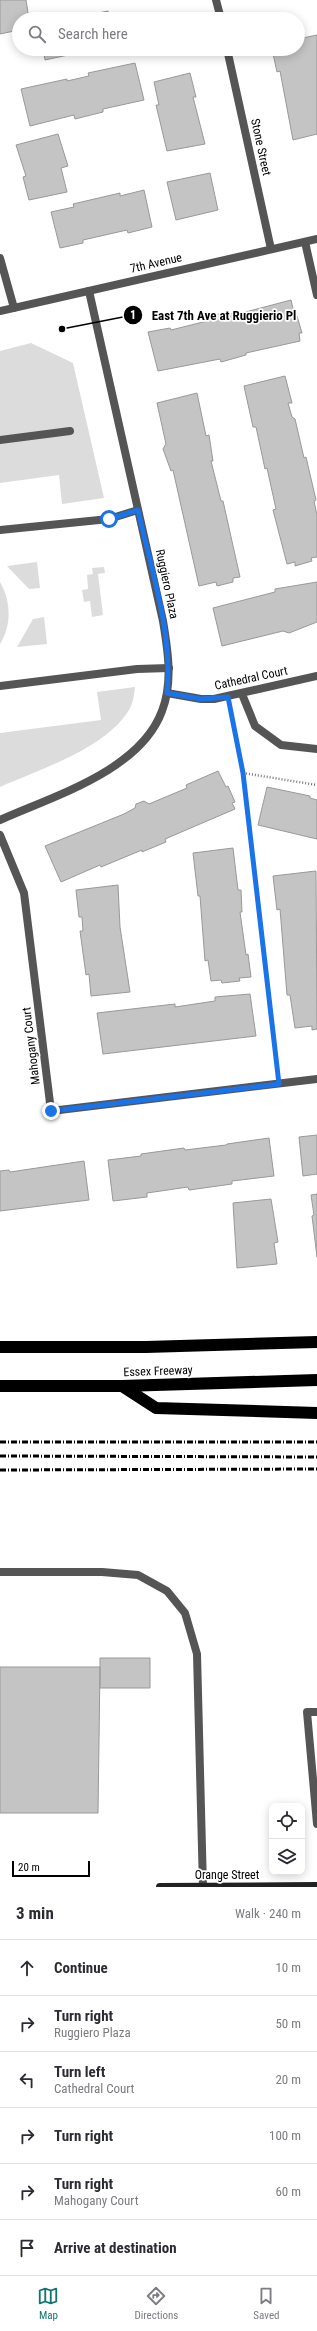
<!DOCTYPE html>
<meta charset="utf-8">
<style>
:root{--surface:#fff;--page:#f2f2f3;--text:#2b2b33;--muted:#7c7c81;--line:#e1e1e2;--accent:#0f766e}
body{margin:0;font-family:"Roboto Condensed",sans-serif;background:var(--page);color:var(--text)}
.controls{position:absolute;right:12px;bottom:12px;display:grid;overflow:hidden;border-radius:8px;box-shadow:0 2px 10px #0003}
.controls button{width:36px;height:36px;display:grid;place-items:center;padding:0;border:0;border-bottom:1px solid var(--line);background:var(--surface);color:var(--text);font:20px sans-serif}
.scale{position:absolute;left:12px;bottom:10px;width:78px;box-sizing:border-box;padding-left:4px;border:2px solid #000;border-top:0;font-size:11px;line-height:14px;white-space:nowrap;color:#000;-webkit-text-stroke:3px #fff;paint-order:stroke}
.stop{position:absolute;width:12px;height:12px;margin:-9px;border:3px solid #1a73e8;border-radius:50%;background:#fff}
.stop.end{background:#1a73e8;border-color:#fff;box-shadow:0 1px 4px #0008}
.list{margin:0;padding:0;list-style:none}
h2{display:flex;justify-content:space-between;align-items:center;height:52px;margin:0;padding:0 16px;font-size:17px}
h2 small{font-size:13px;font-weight:400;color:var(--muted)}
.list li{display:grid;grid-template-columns:26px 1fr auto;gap:12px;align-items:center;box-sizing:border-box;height:56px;padding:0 16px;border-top:1px solid var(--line)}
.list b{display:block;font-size:15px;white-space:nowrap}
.list p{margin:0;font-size:13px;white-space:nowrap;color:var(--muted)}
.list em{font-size:13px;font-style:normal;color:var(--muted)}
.icon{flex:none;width:22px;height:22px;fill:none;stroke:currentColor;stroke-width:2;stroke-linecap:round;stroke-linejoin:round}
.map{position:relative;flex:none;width:317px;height:1887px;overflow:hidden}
.search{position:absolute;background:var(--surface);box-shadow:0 2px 10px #0003;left:12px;right:12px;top:12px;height:44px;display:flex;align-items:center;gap:10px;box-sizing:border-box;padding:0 14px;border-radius:22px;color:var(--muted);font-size:15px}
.sheet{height:388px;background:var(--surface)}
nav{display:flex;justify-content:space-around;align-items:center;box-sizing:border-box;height:56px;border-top:1px solid var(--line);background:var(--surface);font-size:11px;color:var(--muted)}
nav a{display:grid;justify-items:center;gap:2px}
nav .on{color:var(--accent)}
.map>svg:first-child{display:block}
.green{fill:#dcdcdc}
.building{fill:#c4c4c4;stroke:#999}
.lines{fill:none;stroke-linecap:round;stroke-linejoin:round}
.path{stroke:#777;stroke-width:2.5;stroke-dasharray:1 2;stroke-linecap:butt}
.service{stroke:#555;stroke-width:8}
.minor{stroke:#555;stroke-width:8}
.tertiary{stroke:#555;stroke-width:8}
.secondary{stroke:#222;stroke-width:8}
.motorway{stroke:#000;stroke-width:12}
.rail{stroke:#000;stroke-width:3;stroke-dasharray:6 2 1 2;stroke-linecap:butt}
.route{stroke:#1a73e8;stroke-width:5}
.labels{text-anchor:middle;stroke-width:3.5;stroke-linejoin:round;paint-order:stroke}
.street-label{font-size:12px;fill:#000;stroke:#fff}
.leader{fill:none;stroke:#000;stroke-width:1.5}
.callout-dot{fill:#000;stroke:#fff;stroke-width:1.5}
.mark-label{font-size:12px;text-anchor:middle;font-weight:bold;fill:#fff}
.callout-label{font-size:13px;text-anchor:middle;font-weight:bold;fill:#000;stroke:#fff;stroke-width:3.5;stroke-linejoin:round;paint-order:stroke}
</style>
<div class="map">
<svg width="317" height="1887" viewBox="0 0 317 1887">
<rect width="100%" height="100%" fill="#fff"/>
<path class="green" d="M31 343 73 363 104 498 62 504 59 475 0 483V351Z
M37 562 40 588 29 589 7 566Z
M104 567 105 573 98 574 103 615 92 617 90 601 84 602 82 590 88 589 87 575 93 574 92 568Z
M0 582C11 601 12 625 0 644Z
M44 617 47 644 17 647 33 619Z
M135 687C134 696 133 705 127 713 102 750 40 769 0 787V733L101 720 97 692Z"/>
<path class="building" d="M0 0H26L29 19H19V30L0 34Z
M108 11 110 19H62L84 14V16Z
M317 35V134L293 140 280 71 277 72 272 49H298V39Z
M43 49H107L92 53 91 50 45 60Z
M135 63 144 100 103 109V112L75 119 74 115 30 126 21 89 67 79V81L89 76 88 73Z
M190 73 196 97H193L205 144 167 151 156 105H159L154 82Z
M58 134 68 166 61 168 67 192 29 200 23 177 26 176 16 145Z
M210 173 218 210 176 220 167 182Z
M144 190 152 227 128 233 127 230 83 240V243L60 248 51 212 74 207 73 204 120 193V196Z
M291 300 295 317 297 316 302 333H299L300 341 246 353V355L221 362 220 359 158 371 148 332 170 328 171 330 211 320 215 315 223 313 226 315 237 312 238 314Z
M285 376 292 403H288L292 417 295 419 304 458 306 457 316 500 314 501 317 515V557L311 558 312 561 295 566V562L287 564 273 510 276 509 267 468 265 469 256 427H253L244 386Z
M197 393 206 436 209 435 213 461H211L221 501H223L240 577 233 578V582L217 586 216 582 199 586 173 470 171 471 163 449 166 444 157 403Z
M317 582V622L289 633 283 631 222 646 213 608 275 592V589Z
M218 771 226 787 228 786 235 802 232 803 235 809 165 839 166 842 142 852V850L101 867 100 865 61 882 45 846 124 814 135 808 136 804 144 801 149 804 187 788 186 785Z
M267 787 310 796V798L317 800V839L258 825Z
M233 848 238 890H241L242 912H240L246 955 248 954 251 977 239 978 240 981 222 983 221 980 211 981 208 960 205 961 200 896H198L193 853Z
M316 871 317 1029 312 1030V1026L295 1028 290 995H287L280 909 277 910 273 876Z
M118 885 120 927 130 992 91 996 89 974 86 975 80 931H83L82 917H79L76 890Z
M250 994 256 1036 103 1054 97 1013 175 1004V1007L215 1001V997Z
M317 1135V1174L303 1176 299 1137Z
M269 1138 274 1176 232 1181V1184L189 1190 188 1187 147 1193V1197L113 1201 108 1160 141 1156V1154L184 1148 185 1150 226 1145 227 1144Z
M84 1161 89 1200 0 1211V1171L9 1170 10 1172Z
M317 1194V1257L312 1216 314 1215 311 1195Z
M271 1199 278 1242 274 1243 277 1264 237 1268 233 1203Z
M100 1658H150V1688H100Z
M0 1667H100L98 1813H0Z"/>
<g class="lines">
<path class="path" d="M233 723 243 773 277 1067
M243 773 317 785"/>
<path class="service" d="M0 258 14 308
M0 440 70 431
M0 530 109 519 138 510
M0 686 137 669 169 668
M0 1572H102L138 1575 167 1591 185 1613 197 1654 203 1887
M317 1712H307L317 1824"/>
<path class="minor" d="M216 0 221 19
M227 49 271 249
M305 242 317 295
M167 693 201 699H214L317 676
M242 694 255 726 281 745 317 749
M0 820C53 796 140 771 162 711 173 683 168 651 163 621L89 291
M0 835 24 893 51 1111 317 1079"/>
<path class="tertiary" d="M0 311 317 239"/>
<path class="secondary" d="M160 1887 317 1886"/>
<path class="motorway" d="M0 1347H146L317 1342
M0 1386H122L317 1380
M122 1386 156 1408 317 1413"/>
<path class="rail" d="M0 1442H317
M0 1456 317 1457
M0 1470 317 1469"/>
</g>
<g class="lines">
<path class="route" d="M51 1111 279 1084 243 773 228 697 201 699 167 693C173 632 151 570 138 510L109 519"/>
</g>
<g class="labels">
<g class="street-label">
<text transform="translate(261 147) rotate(78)" y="4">Stone Street</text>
<text transform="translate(156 263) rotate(-13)" y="4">7th Avenue</text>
<text transform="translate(167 584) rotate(78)" y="4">Ruggiero Plaza</text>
<text transform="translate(251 678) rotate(-12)" y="4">Cathedral Court</text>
<text transform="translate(31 1046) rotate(-97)" y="4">Mahogany Court</text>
<text transform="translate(158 1371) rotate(-2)" y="4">Essex Freeway</text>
<text x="227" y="1879">Orange Street</text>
</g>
</g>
<path class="leader" d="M62 329L133 315"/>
<g class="callout-dot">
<circle cx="62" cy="329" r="4"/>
<circle cx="133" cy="315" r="10"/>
</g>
<g class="mark-label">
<text x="133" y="319">1</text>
</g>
<g class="callout-label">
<text x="224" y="320">East 7th Ave at Ruggierio Pl</text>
</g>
</svg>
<div class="controls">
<button><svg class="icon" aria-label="locate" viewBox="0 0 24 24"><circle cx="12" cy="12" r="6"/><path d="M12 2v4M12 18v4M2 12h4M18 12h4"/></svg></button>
<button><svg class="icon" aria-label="layers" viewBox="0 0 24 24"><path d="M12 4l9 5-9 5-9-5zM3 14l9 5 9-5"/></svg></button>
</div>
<div class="scale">20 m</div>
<div class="stop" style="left:109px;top:519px"></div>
<div class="stop end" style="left:51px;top:1111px"></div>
<div class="search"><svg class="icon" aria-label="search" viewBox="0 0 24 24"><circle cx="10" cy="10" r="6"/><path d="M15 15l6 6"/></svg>Search here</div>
</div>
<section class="sheet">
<h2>3 min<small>Walk · 240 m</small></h2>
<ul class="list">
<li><svg class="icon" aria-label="ahead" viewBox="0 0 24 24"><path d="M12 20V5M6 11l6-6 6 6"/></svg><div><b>Continue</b></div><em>10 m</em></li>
<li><svg class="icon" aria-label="right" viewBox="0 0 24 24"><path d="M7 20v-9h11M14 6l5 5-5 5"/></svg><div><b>Turn right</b><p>Ruggiero Plaza</p></div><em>50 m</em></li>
<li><svg class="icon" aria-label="left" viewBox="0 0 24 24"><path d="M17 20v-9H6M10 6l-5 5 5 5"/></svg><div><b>Turn left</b><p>Cathedral Court</p></div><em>20 m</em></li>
<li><svg class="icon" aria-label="right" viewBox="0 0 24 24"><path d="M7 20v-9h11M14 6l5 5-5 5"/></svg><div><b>Turn right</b></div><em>100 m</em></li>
<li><svg class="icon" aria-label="right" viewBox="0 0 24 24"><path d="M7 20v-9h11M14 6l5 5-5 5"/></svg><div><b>Turn right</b><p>Mahogany Court</p></div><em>60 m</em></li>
<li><svg class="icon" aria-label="arrive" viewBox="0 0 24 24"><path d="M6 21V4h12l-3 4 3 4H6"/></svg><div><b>Arrive at destination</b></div></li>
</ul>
</section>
<nav>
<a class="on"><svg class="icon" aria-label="map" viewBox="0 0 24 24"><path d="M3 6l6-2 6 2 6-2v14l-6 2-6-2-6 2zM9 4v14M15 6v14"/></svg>Map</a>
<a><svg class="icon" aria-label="directions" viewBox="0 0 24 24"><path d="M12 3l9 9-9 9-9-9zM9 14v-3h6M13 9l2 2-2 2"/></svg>Directions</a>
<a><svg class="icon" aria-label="saved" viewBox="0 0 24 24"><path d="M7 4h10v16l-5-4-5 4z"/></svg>Saved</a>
</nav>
